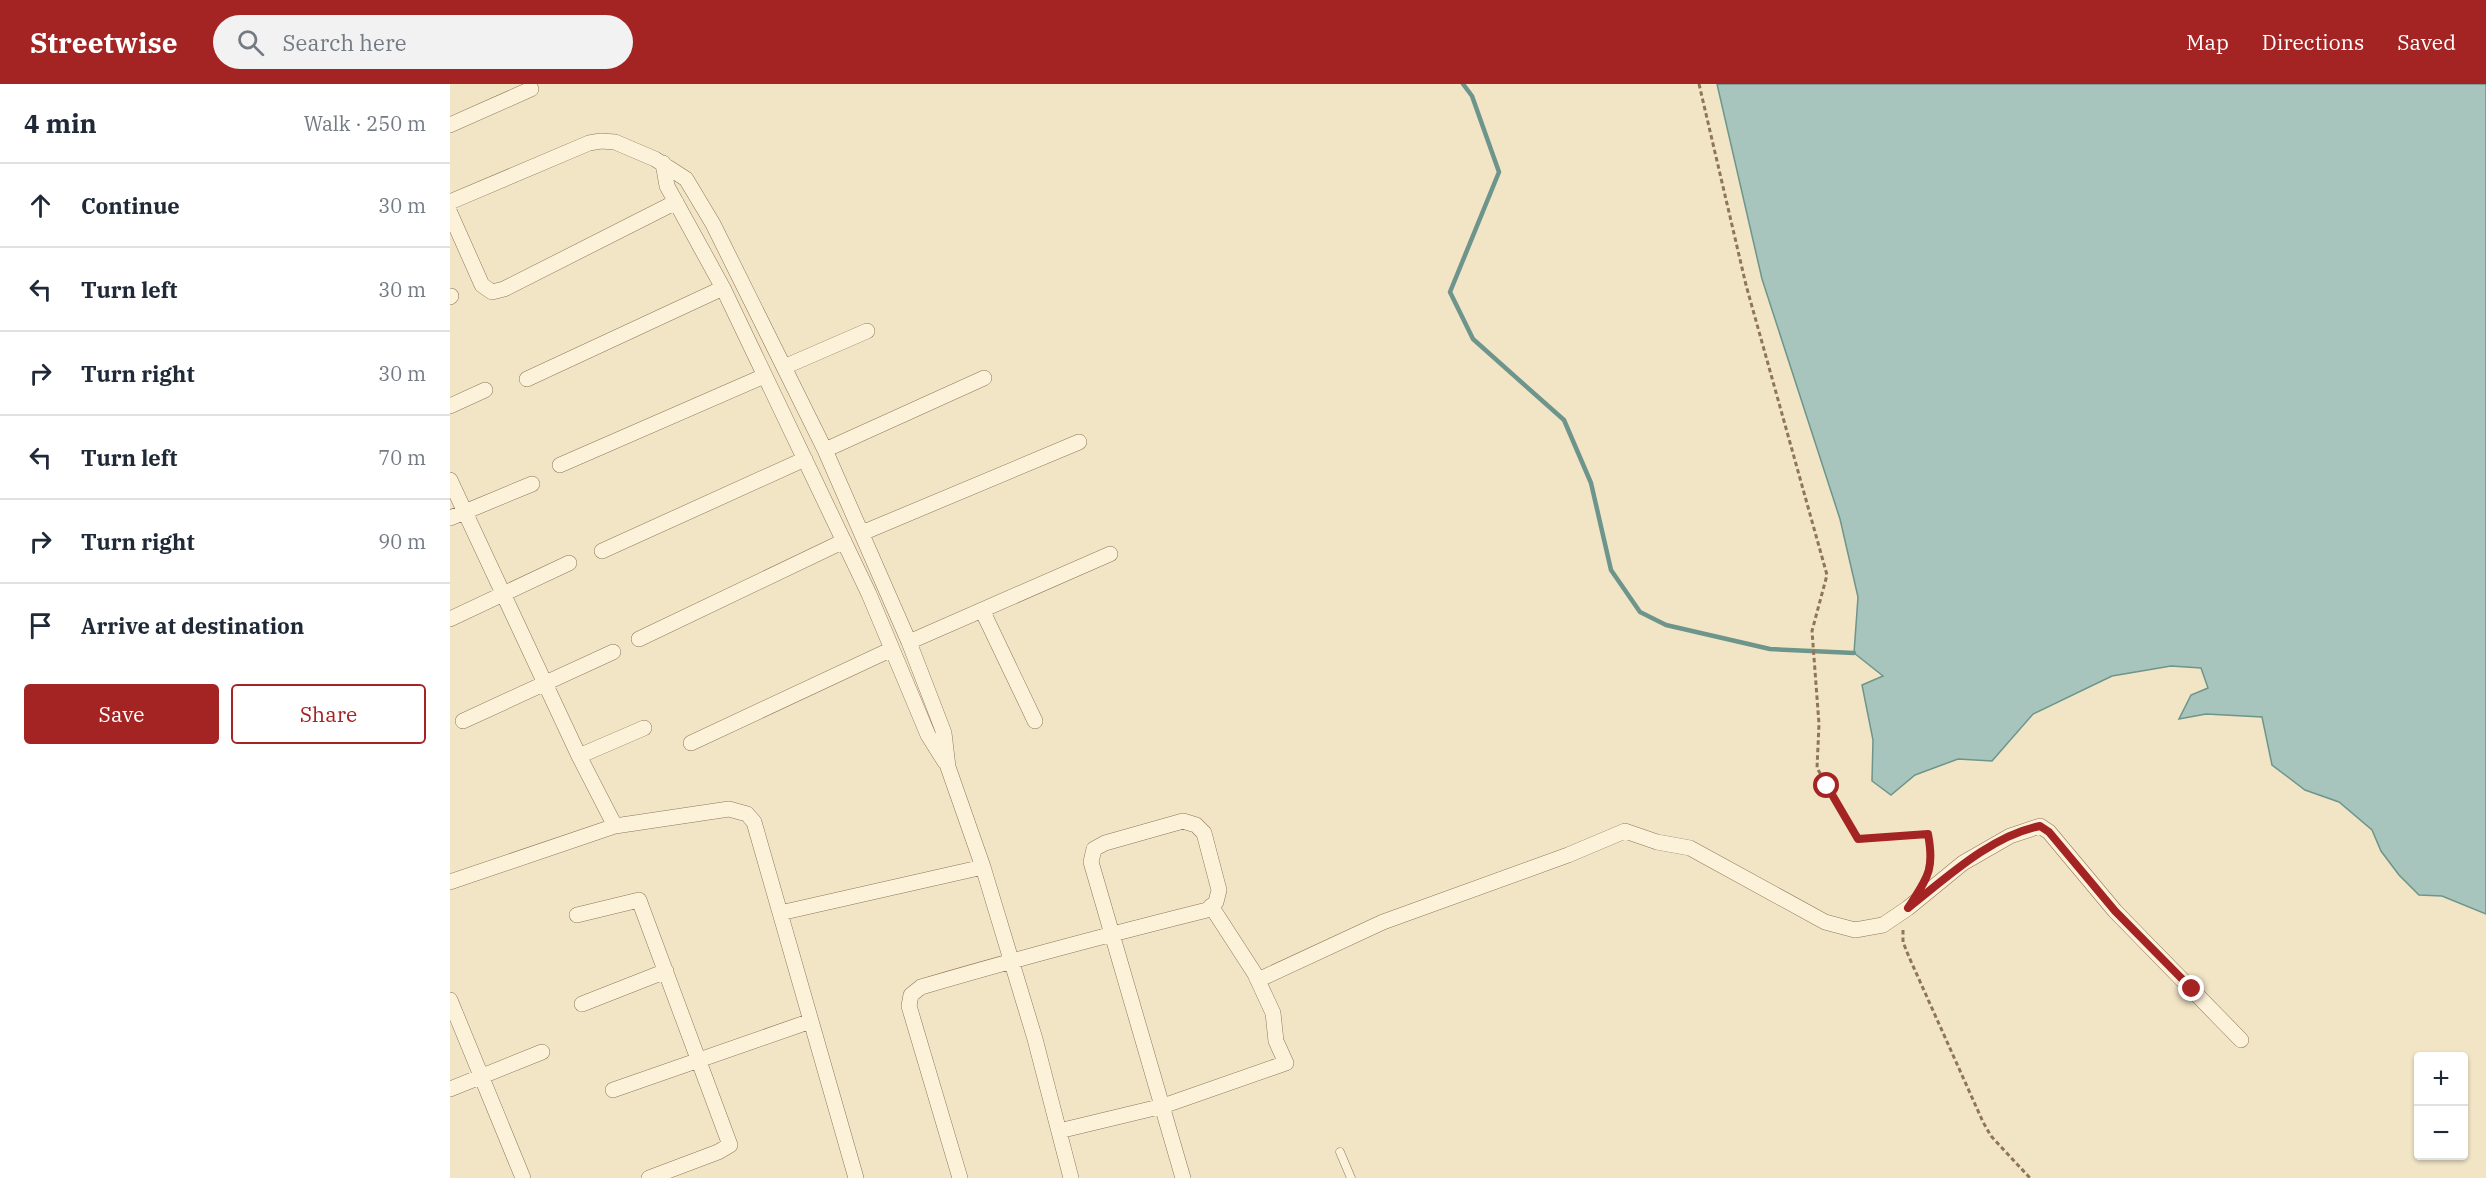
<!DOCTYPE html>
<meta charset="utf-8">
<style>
:root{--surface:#fff;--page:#f2f2f3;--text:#1f2937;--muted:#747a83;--line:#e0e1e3;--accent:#a42424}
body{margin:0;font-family:"IBM Plex Serif",serif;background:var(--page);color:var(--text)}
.controls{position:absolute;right:18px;bottom:18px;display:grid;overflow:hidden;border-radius:6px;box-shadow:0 2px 4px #0004}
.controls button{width:54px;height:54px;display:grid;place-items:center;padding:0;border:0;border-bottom:2px solid var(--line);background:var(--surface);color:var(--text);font:30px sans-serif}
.stop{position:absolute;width:18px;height:18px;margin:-14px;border:4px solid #a42424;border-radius:50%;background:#fff}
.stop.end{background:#a42424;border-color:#fff;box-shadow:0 2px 6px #0008}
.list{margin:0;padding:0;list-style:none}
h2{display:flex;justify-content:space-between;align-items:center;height:78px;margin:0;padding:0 24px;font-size:26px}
h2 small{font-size:20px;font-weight:400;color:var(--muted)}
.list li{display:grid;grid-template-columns:39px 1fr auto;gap:18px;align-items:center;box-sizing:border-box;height:84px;padding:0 24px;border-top:2px solid var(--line)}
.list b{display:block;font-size:22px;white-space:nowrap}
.list em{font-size:20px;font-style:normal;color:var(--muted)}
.actions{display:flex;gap:12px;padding:18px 24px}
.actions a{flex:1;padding:14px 0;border:2px solid var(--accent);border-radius:6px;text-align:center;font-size:21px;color:var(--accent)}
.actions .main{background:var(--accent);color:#fff}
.icon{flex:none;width:33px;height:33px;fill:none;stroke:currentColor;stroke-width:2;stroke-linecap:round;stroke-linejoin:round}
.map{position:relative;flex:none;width:2036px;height:1094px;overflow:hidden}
header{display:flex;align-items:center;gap:36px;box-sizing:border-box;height:84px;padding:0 30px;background:var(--accent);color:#fff}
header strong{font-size:28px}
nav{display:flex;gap:33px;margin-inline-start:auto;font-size:21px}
.search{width:420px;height:54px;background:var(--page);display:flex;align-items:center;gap:15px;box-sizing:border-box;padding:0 21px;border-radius:33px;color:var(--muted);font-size:22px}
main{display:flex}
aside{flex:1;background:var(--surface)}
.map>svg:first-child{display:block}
.water{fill:#a7c5bd;stroke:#6d958b;stroke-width:1.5}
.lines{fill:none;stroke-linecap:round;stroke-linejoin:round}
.stream{stroke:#6d958b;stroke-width:4.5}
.service-casing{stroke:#8f7659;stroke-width:9}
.minor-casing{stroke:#8f7659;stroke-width:16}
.path{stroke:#8f7659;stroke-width:3;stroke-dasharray:4.5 3;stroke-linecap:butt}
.service{stroke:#fcf2da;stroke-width:8}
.minor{stroke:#fcf2da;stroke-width:15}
.route{stroke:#a42424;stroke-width:8}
</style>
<header>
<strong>Streetwise</strong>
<div class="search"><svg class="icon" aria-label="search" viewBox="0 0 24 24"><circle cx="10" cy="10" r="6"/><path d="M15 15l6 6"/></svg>Search here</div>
<nav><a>Map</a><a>Directions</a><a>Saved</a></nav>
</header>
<main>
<aside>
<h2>4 min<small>Walk · 250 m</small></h2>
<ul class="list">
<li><svg class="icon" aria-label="ahead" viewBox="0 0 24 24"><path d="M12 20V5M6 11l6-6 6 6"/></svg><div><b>Continue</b></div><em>30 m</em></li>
<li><svg class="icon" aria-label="left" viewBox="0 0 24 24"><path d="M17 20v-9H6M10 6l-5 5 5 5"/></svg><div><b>Turn left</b></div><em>30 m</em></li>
<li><svg class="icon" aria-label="right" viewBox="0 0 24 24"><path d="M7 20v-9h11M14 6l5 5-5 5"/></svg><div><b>Turn right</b></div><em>30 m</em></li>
<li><svg class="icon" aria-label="left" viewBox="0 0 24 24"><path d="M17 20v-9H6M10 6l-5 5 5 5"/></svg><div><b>Turn left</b></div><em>70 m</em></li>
<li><svg class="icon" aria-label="right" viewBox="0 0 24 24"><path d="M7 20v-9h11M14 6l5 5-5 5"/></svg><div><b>Turn right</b></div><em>90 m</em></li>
<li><svg class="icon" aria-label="arrive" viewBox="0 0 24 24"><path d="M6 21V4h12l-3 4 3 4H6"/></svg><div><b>Arrive at destination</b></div></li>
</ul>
<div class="actions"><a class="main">Save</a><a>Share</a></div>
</aside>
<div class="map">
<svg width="2036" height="1094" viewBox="0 0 2036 1094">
<rect width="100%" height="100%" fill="#f2e5c6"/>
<path class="water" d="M1267 0H2036V830L1992 812 1969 811 1949 791 1931 767 1922 746 1889 718 1855 706 1822 681 1812 633 1756 630 1729 635 1741 611 1758 604 1751 584 1721 582 1662 592 1583 630 1542 677 1508 675 1465 691 1441 711 1422 697 1423 656 1412 601 1433 592 1404 569 1408 513 1390 435 1312 195Z"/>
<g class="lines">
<path class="stream" d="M1013 0 1022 12 1049 88 1000 208 1023 255 1114 336 1141 399 1161 486 1190 528 1216 541 1320 565 1404 569"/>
<defs>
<path id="service" d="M890 1068 901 1094"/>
<path id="minor" d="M0 41 81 5
M213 79 217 102 273 204 419 510 478 651 495 678
M0 118 139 59 151 57 165 58 205 75 236 95 263 140 375 366 459 558 494 649 498 683 533 783 585 955 621 1094
M0 129 32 201 42 208 54 205 226 118
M0 213 1 212
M334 283 417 247
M77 295 273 204
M0 322 35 306
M375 366 534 294
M110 381 314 292
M0 396 129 672 165 742 279 725 297 730 304 738 406 1094
M0 434 82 400
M412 449 629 358
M152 467 355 375
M532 526 585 637
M0 535 119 479
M189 555 394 457
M459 558 660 470
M13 637 163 568
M241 659 442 565
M129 672 194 644
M0 798 165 742
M330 829 533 783
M127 831 189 816 280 1061 268 1068 199 1094
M808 896 933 838 1118 771 1175 747 1207 758 1240 764 1375 838 1405 846 1433 841 1458 824 1513 779 1560 752 1590 742 1599 748 1665 827 1791 956
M0 916 73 1094
M132 920 216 887
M0 1005 92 968
M163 1006 361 937
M609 1047 713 1022 836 979 826 957 823 929 805 890 761 822
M510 1094 459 922 461 911 471 903C566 875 661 850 757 826L766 818 769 806 754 749 746 741 733 737 655 759 644 765 641 778 733 1094"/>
</defs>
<use href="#service" class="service-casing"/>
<use href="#minor" class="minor-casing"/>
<path class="path" d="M1249 0 1296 201 1377 491 1362 547 1369 640 1367 684 1408 755 1478 750 1481 768 1480 787
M1453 846V858L1459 873 1533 1038 1541 1052 1580 1094"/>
<use href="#service" class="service"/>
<use href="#minor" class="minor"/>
</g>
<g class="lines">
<path class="route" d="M1377 702 1408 755 1478 750C1485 787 1477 794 1458 824 1496 794 1542 751 1590 742L1599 748 1665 827 1742 905"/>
</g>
</svg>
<div class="controls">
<button>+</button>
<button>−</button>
</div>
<div class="stop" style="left:1377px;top:702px"></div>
<div class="stop end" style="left:1742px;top:905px"></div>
</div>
</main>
